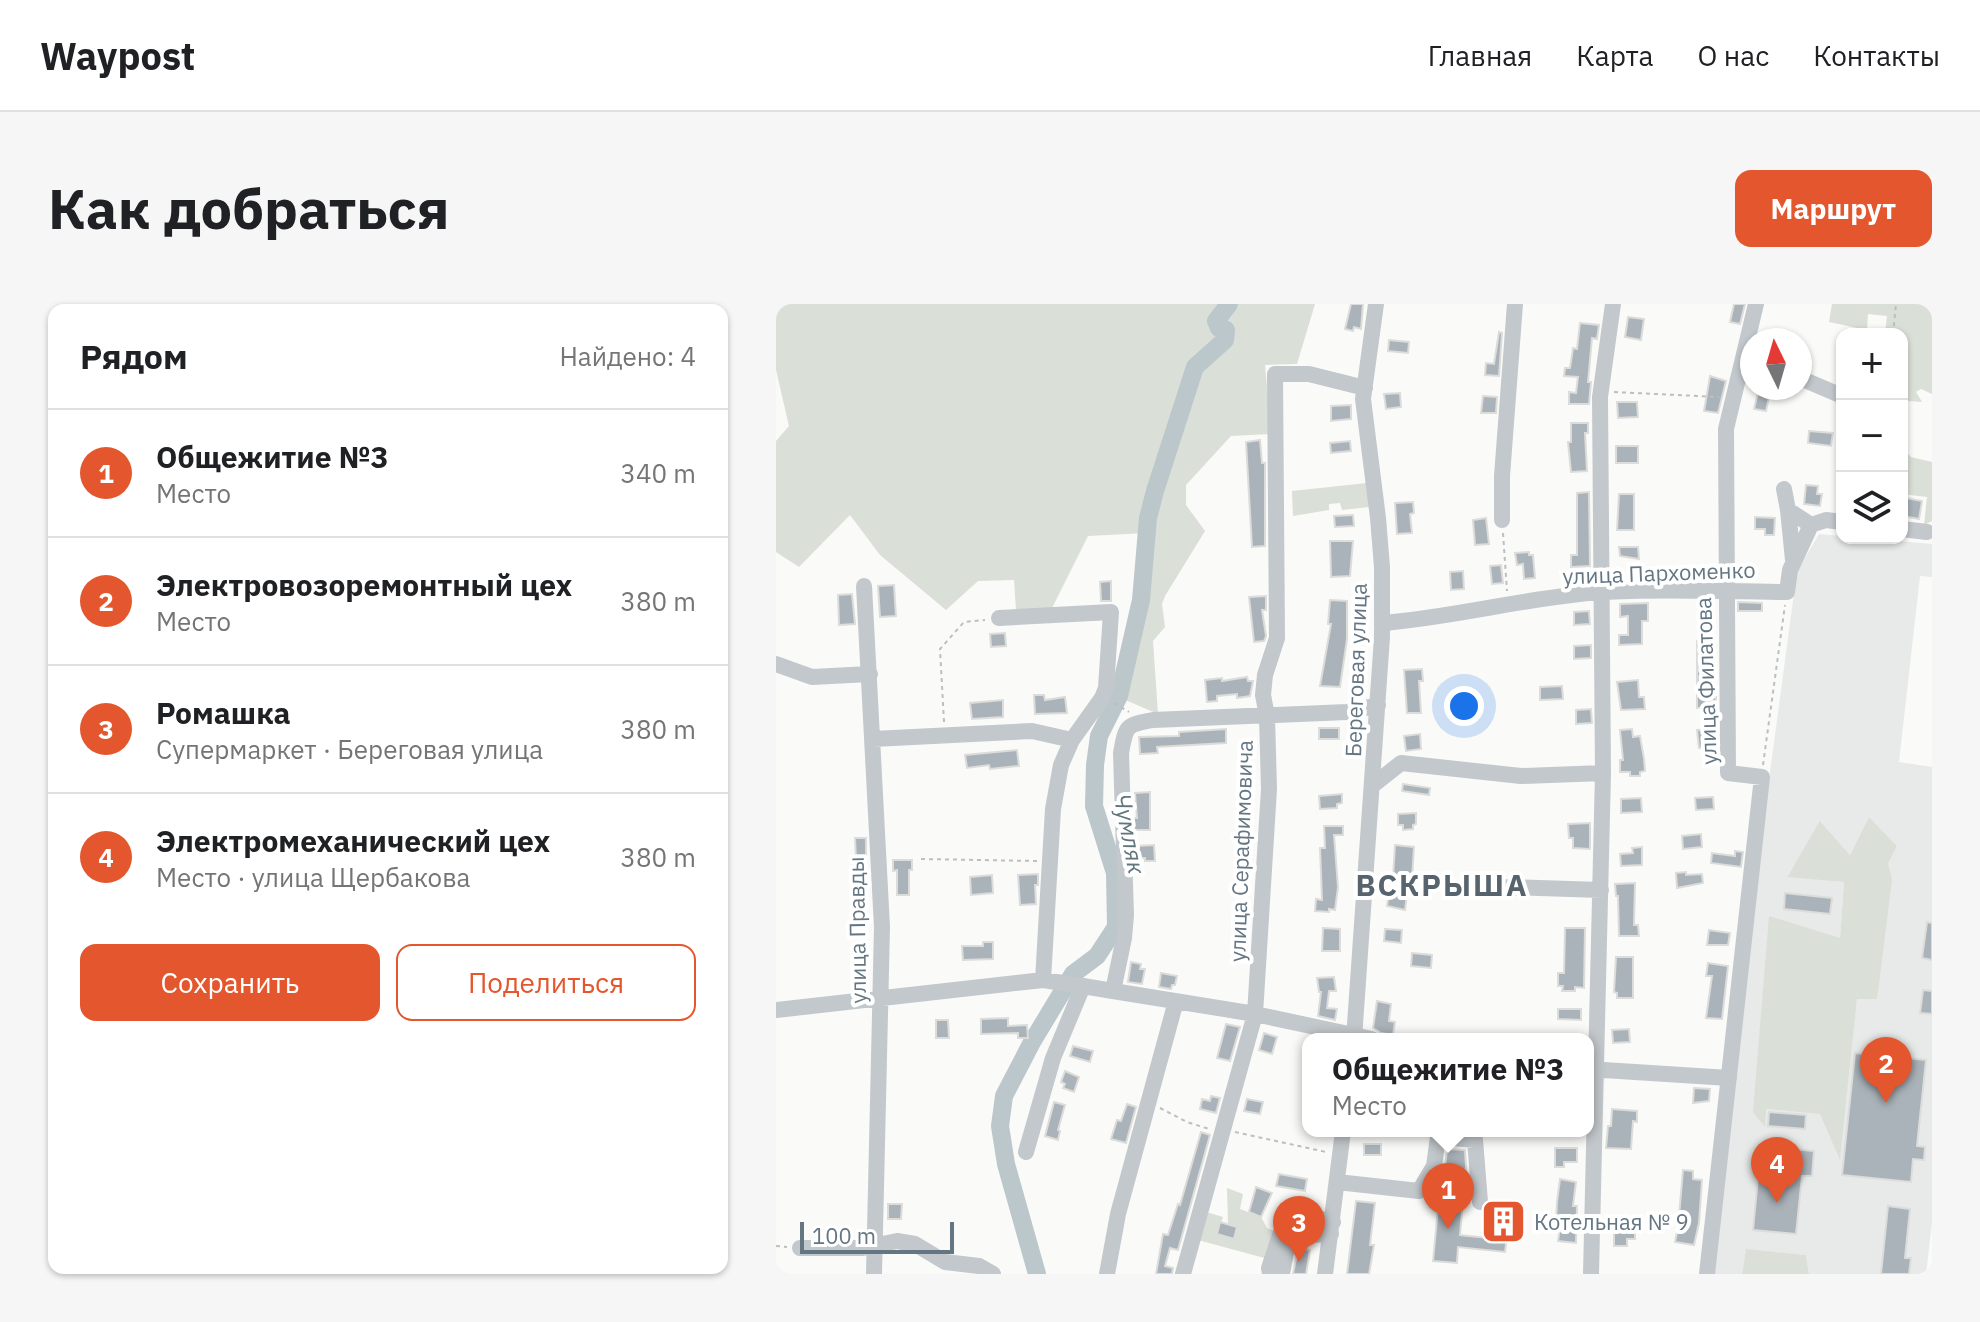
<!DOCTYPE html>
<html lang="ru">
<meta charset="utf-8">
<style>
:root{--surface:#fff;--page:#f6f6f6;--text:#202124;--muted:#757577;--line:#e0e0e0;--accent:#e4572e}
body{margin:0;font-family:"IBM Plex Sans",sans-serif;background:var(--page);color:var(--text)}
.controls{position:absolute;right:24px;top:24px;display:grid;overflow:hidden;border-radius:16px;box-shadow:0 2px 6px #0004}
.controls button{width:72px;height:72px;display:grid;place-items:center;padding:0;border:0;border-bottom:2px solid var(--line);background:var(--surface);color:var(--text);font:40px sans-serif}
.compass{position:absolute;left:964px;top:24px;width:72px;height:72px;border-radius:50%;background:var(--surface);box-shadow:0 2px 6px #0004;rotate:355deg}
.scale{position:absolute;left:24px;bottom:20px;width:154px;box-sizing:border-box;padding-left:8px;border:4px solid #657683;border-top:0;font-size:22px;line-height:28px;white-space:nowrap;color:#657683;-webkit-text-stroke:6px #fff;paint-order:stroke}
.you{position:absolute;left:688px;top:402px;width:28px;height:28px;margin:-20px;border:6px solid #fff;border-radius:50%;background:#1a73e8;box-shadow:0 0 0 12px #1a73e833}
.badge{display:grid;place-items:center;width:52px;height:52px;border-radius:50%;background:var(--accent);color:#fff;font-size:26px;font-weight:700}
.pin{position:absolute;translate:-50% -66px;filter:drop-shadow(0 2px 4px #0008)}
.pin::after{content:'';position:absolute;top:42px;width:28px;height:24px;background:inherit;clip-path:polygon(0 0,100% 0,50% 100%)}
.popup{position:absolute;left:526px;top:729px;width:292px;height:104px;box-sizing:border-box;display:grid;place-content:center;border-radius:16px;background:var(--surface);filter:drop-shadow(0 2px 6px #0005);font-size:26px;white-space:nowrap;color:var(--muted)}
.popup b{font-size:30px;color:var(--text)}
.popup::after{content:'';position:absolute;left:50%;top:100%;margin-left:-16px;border:16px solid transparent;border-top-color:var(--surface)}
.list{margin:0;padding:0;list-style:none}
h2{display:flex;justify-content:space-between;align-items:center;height:104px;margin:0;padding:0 32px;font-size:34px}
h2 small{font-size:26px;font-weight:400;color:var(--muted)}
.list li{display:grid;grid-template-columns:52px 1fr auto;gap:24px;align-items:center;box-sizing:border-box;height:128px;padding:0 32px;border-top:2px solid var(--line)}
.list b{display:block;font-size:30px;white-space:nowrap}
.list p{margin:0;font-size:26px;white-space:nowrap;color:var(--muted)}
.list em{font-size:26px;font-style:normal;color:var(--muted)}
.actions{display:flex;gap:16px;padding:24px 32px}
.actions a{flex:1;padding:18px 0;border:2px solid var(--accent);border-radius:16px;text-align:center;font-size:28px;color:var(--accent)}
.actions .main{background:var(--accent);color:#fff}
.icon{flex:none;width:44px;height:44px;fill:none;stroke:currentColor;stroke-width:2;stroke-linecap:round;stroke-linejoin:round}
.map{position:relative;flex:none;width:1156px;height:970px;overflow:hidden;border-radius:16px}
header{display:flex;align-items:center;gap:48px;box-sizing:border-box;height:112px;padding:0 40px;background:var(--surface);border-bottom:2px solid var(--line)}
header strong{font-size:38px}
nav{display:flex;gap:44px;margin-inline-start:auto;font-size:28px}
.intro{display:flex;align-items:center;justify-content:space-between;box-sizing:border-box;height:192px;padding:0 48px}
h1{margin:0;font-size:56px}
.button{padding:20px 36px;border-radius:16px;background:var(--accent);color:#fff;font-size:28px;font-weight:700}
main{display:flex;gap:48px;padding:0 48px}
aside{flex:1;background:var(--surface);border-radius:16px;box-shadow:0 2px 6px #0004}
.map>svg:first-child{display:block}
.built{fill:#e8e9e9;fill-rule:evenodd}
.green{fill:#dadfd7}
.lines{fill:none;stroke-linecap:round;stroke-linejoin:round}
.river{stroke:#bbc7cb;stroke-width:18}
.building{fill:#aab3b9;stroke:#dcdcda;stroke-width:2}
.path{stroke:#bbbfc2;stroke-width:2;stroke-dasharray:4 4;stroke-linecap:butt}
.minor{stroke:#c3c8cc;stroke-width:16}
.labels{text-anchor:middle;stroke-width:8;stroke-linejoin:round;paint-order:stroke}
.street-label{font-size:22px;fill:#657683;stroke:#fff}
.poi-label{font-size:22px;fill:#657683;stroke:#fff;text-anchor:start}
.water-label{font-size:24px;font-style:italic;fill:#60757c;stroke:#fff}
.district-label{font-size:30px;font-weight:bold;letter-spacing:2px;fill:#57646e;stroke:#fff}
</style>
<header>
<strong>Waypost</strong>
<nav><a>Главная</a><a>Карта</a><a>О нас</a><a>Контакты</a></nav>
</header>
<div class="intro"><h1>Как добраться</h1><a class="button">Маршрут</a></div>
<main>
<aside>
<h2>Рядом<small>Найдено: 4</small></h2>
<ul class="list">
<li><span class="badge">1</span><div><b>Общежитие №3</b><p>Место</p></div><em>340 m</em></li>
<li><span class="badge">2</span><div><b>Электровозоремонтный цех</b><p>Место</p></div><em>380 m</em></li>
<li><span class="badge">3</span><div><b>Ромашка</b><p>Супермаркет · Береговая улица</p></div><em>380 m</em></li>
<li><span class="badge">4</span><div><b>Электромеханический цех</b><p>Место · улица Щербакова</p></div><em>380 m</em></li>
</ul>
<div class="actions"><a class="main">Сохранить</a><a>Поделиться</a></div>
</aside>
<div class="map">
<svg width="1156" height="970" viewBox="0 0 1156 970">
<rect width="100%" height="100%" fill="#fafaf8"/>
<path class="built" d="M1043 230 1156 240V273L1144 272 1123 458 1156 463V625H1150L1146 654 1156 656V687L1147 686 1144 708 1156 710V919L1150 970H1133L1135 955 1129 954 1134 905 1113 902 1105 970H1033L1030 951 970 946 966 970H935L990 498 1021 267ZM1093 513 1121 542 1112 560 1100 695 1081 694 1064 854 1044 809 990 805 994 613 1064 635 1068 578 1011 572 1045 518 1074 551ZM1009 590 1056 595 1054 609 1008 605ZM1079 749 1141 842 1149 844 1148 855H1137L1134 878 1066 871ZM985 842 1038 847 1036 872H1026L1020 930 977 926Z"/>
<path class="green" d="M0 0H539L521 60 489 61 495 130 455 132 410 181V201L429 227 389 292 386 300 389 323 377 337 382 410 347 395 356 339 365 309 362 307 370 229 312 232 276 304 240 306 238 276 202 277 170 306 104 251 74 211 23 263 0 248V137L13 122 0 66Z
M1056 0H1156V90L1145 85 1140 88 1146 98 1132 97 1126 101V30H1109L1111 12 1092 10 1091 26 1053 18Z
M1126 143 1135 153 1156 158V217L1148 221 1151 193 1126 190Z
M591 179 593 203 566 206 564 199 553 200V206L517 212 516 187Z
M1093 513 1121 542 1112 560 1116 575 1101 695H1081L1064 856 1044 810 990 805 989 823 977 808 993 612 1064 634 1068 578 1011 573 1044 517 1074 551Z
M451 884 467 890 464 905 485 913 491 924 500 928 492 955 422 936 430 908 447 913 441 930 458 935 461 924 452 921Z
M970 945 1030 951 1033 970H966Z"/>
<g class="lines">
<path class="river" d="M261 970 230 860 224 822 228 792 256 738 297 670 321 652 340 623 339 569 318 502 319 461 323 432 343 392 365 296 372 214 379 187 419 63 449 36 450 26 443 24 440 17 453 0"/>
</g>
<path class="building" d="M575 0H587L585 25 578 23 577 27 569 25Z
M958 0H969L964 20 954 18Z
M852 13 868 15 865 36 849 33Z
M804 19 823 21 821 35 816 34 812 78H815L813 100H793V88L800 89 802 73 788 72 789 64H794L797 44 801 45Z
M723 28 726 29 723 72 709 71 710 59 718 60Z
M613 36 633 38 632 49 612 47Z
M934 72 950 77 942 109 928 107Z
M983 84H995L990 107 978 105Z
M624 89 625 103 610 105 608 90Z
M707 92 721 93 720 109H705Z
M841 98H861L862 113 842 114Z
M575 101V115L555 117V102Z
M795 119H812V129H809L811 167 795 168 792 138H795Z
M1033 127 1057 129 1055 142 1032 139Z
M484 136 486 159H489V242L476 243 470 138Z
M574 137 575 147 555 149 554 139Z
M840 142H862V159H840Z
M1030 181 1042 182 1041 190H1046L1044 202 1028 200Z
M813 188 814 262 795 263V251H801V189Z
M843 190H858V226H841Z
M1130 194 1146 197 1143 215 1127 212Z
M637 198 638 209 634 210 636 229 621 230 619 199Z
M577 211 578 222 559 223 558 212Z
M979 213 999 214 998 231H989V225H979Z
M710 214 713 240 699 241 697 216Z
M554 237H577L574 272 555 273Z
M843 243H862L863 255 844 252Z
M753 248V251H757L759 274 748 275 747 260 741 261 739 249Z
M725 261 727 279 716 280 714 262Z
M687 267 688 285 675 286 674 268Z
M335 277V297H325L324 278Z
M118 281 120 312 104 313 102 282Z
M76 290 79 320 63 321 62 291Z
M490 292V306H486L490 332 488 337 478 338 473 293Z
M554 296 571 297V335L564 383 544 382 555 320H552Z
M962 298 986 299V307H962Z
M872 299V317H866V340L843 341V331H852V312L844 313V300Z
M813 307 814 320 798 321V308Z
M229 329 230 342 215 343 214 330Z
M939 336 940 348 930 349 932 365H938L939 375H929V394L940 393V403L921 404V337Z
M815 341V354L798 355V342Z
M646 365 647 377H643L645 409H631L628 366Z
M471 373 472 377H477L474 392 461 394V390L441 392V397L431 398 429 376 446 374V377Z
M862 376 863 393H868L869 405 845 406 841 378Z
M786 382 787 395 764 396V383Z
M258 391H268L269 396 289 393 291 409 259 410Z
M227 396V413L196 415 194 399Z
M815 405 816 419 800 420V406Z
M543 424H563V435H543Z
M450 425V439L381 443 382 449 364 450 363 433 403 432V428Z
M856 425 857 433 864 432 868 455 869 467 864 468V472H854V468H844V456H847L844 426Z
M935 425 937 443 923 444 921 426Z
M644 430 645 445 630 447 628 432Z
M241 446 243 462 214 465 213 461 191 464 189 451Z
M627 480 654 484 653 491 626 487Z
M374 488V526H358V514H361L359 489Z
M566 490V499L561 500V504L544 505 543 492Z
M937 493 938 505 920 506 919 494Z
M865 494 866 508 845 509V495Z
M640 509V520L637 521V525L627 526V521H622V510Z
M814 519V545L797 544V534H793L792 520Z
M548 522H567V531H558L562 583 559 606 553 605V608L539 607 540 595 546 596 544 544H549Z
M925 530 926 543 907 545 906 532Z
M79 534H90V570L77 569V555L80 556Z
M378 541 379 557H369V554H361L360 542Z
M619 541 638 543 636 575 617 573Z
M866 543V561L845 562 844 550 857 549 856 544Z
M959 547 967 548 965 563 935 559 936 549 959 552Z
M117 556H136V566H133V591H121V566L117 567Z
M910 568V571L926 570 927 579 901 584 900 569Z
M262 570V581H259L260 600 244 601 242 571Z
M216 571 217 589 195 591 194 573Z
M859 579 858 621H862L863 632H843L842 592H840L839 580Z
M613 588 631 590 629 606 611 602Z
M1009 589 1056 594 1054 610 1008 605Z
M1151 618 1156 619V656L1146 654Z
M547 624 564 625V647H546Z
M789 624H809L808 684 799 683V687H786L787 682H782V669H788Z
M609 625 626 626 625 639 608 637Z
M933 626 954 629 952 641H931Z
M207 638H217V655L187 656 186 642H207Z
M636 649 656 651 655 664 635 662Z
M840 653H857V694H841V689L838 688Z
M355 658 365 660 364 665H369L366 680 352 678Z
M932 659 952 662 946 715 930 714 936 672H930Z
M385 669 401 672 399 681H396L395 685 383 683Z
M558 673 560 687H553L551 704 561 705 559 716 542 712 545 688H543L541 674Z
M1147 686 1156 687V710L1144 709Z
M601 697 615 700 613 717 619 718 617 731 605 729 597 724Z
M782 705H805V716L782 715Z
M232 714V722L251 721 252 734H242V729L205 730V715Z
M160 716H172L173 734H160Z
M450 720 464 723 454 757 441 754Z
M853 725 854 738 837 739 836 726Z
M488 729 501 733 496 750 483 746Z
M297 742 317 747 314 758 294 752Z
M1079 749 1150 756 1141 842 1149 843 1148 856 1137 855 1135 878 1066 871Z
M289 767 303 773 298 788 287 784 289 780 285 778Z
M918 784 934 785 933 797 917 799Z
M435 792 444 794 440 809 424 805 426 795 434 797Z
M471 795 487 798 484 810 468 807Z
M278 798 289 801 282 826 284 827 282 836 269 832Z
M351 800 360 803 350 839 335 835 341 816 345 817Z
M836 805 861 807V818L857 817 855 845 830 844 832 822H835Z
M993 808 1030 811 1029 825 992 822Z
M425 828 434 831 402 946 394 944 389 962 397 964 396 970H380L387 930 392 931 402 900 404 901Z
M588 840H605V851H588Z
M985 842 1038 847 1036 872H1026L1020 930 977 926Z
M779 844H801V858H788V863H779Z
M671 845 689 846 690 863 684 931 721 935 722 908 734 909 729 948 682 943 681 959 657 957 663 893H658L660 881 669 864Z
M907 866 917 867V875L926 876 923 919 918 941 899 938 901 928H905L907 912H903Z
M503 870 531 875 529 887 500 882Z
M784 875 800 878 797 902H801L800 939 782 937 785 917H780L781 898Z
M480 883 496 889 485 913 473 908Z
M580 897 599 899 594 941H598L593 970H571Z
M112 900H126L125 915H112Z
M1112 902 1134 905 1129 954H1135L1133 970H1105Z
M444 918 461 923 458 935 441 930Z
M838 920 859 921V935H851V942H838Z
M522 944 534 946 530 970H517Z"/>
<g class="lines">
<path class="path" d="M1117 30 1120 0
M838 88 943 93
M727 229 731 287
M338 399 353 408
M168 418 164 345 188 318 209 316
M987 461 1009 301
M145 555 261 557
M384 804 411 818 433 825
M459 828 550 848
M0 942 11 943"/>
<path class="minor" d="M1024 74 1066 92
M1008 185 1012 206 1035 221
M1012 206 1017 256
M726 216V172L739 0
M1126 225 1151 228
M88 282 106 623 98 970
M223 314 335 308 330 384 326 394 296 436
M606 319C680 313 752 293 826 288 887 284 950 288 1011 288L1014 266 1035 221 1050 216 1066 218
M0 360 36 373 94 370
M97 435 256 427 296 436 285 461 277 505 267 676
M596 482 625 459 745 472 827 469
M693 578 728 583 825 586
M337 687 479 710 596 735
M0 706 267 676 307 682
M578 735 606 333V263L602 214 587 95 600 0
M812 765 953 774
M250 848 277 754 307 682 337 687 348 634 350 611 345 449C350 421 350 421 377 416L571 408 602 401
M561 878 643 887 658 862 662 833 699 836 704 898
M24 944H87L121 937 139 940 169 958 203 962 217 970
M331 970 342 910 400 697
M407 970 479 710 493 485 491 412 487 391 489 371 501 334 499 70H533L589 84
M494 970 493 964 512 907 557 918
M506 970 513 932 555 930
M549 970 567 827
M815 970 827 469 824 93 837 0
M931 970 986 473 952 469 950 125 980 0"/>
</g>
<defs>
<symbol id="building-square" viewBox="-11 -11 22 22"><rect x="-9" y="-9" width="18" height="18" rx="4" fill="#e4572e" stroke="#fff"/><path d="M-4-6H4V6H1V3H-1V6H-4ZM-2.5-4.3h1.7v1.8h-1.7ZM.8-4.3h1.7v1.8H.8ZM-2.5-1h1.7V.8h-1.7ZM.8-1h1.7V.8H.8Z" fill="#fff"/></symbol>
</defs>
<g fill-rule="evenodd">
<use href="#building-square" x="702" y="892" width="51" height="51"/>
</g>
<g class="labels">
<g class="street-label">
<text transform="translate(883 269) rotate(-2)" y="8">улица Пархоменко</text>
<text transform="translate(580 366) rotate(-88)" y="8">Береговая улица</text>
<text transform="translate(930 377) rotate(-92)" y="8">улица Филатова</text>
<text transform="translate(465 547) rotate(-88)" y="8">улица Серафимовича</text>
<text transform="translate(81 626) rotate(-91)" y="8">улица Правды</text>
</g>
<g class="poi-label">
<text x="758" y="926">Котельная № 9</text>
</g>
<g class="water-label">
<text transform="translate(353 530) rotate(79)" y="8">Чумляк</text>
</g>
<g class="district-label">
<text x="666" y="592">ВСКРЫША</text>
</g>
</g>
</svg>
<div class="controls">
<button>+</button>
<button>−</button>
<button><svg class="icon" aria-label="layers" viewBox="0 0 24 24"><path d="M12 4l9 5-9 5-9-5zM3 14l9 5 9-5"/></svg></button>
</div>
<svg class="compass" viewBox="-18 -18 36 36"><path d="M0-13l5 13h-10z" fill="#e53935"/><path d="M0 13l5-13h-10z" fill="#757577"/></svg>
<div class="scale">100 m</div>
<div class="you"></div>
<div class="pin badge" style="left:672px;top:925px">1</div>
<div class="popup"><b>Общежитие №3</b>Место</div>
<div class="pin badge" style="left:1110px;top:799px">2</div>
<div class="pin badge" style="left:523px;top:958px">3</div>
<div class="pin badge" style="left:1001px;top:899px">4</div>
</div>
</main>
